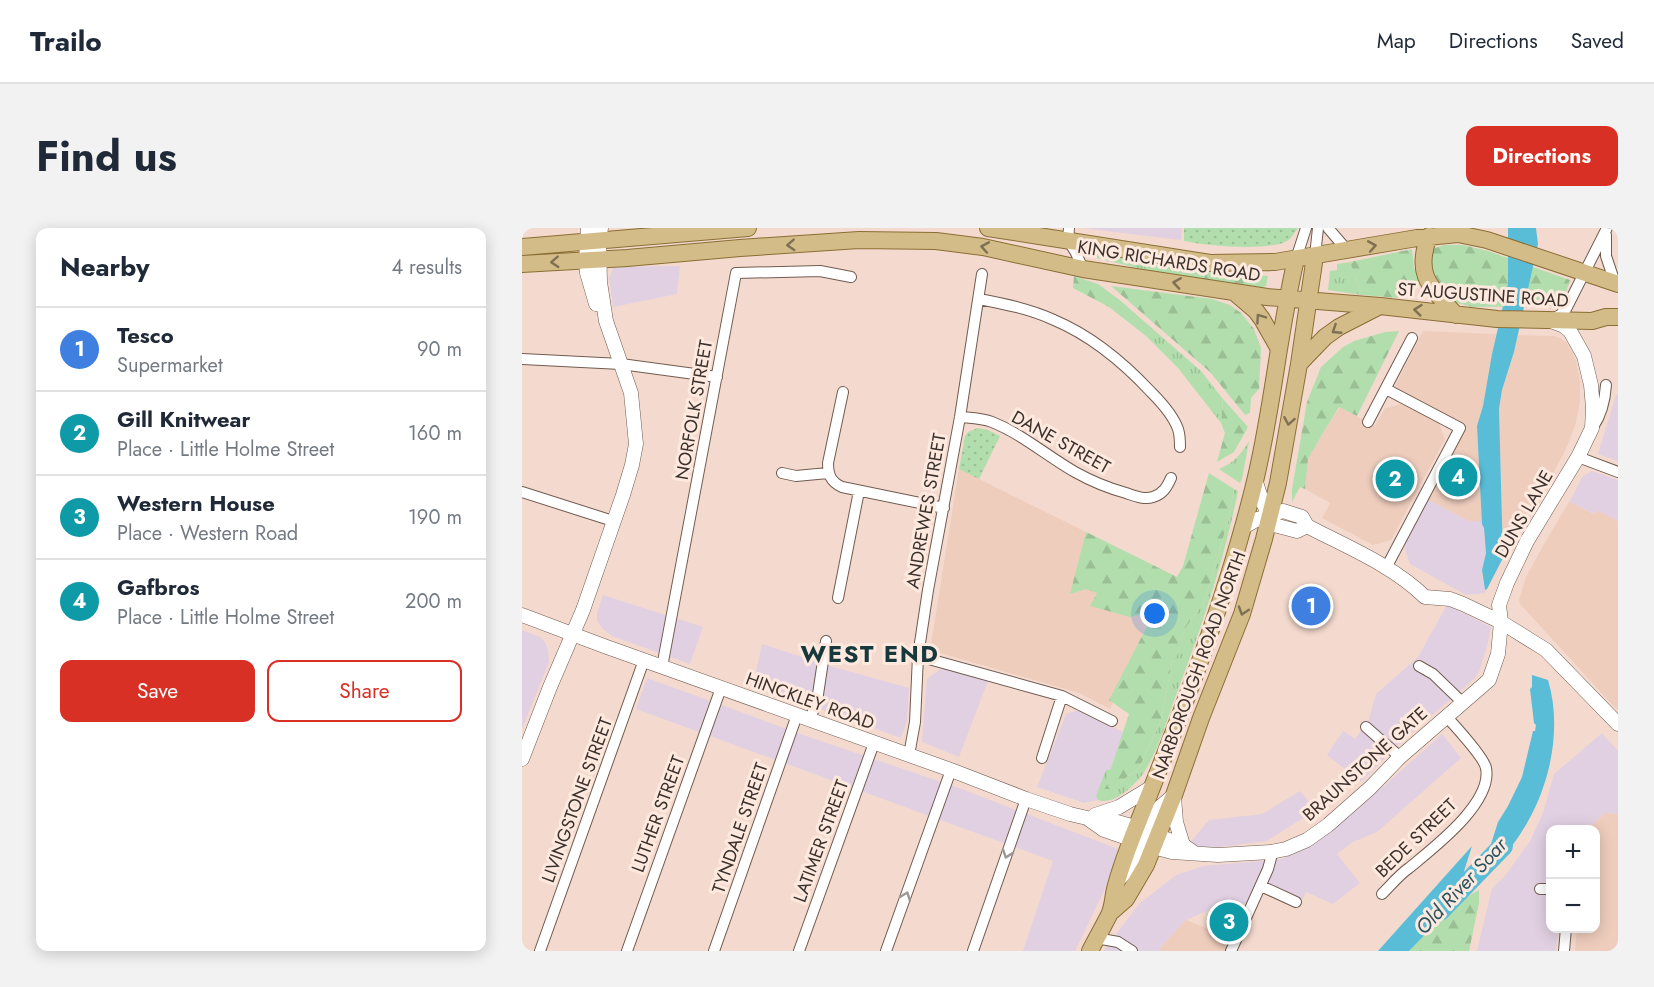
<!DOCTYPE html>
<meta charset="utf-8">
<style>
:root{--surface:#fff;--page:#f2f2f3;--text:#1f2937;--muted:#747a83;--line:#e0e1e3;--accent:#d93025}
body{margin:0;font-family:Jost,sans-serif;background:var(--page);color:var(--text)}
.controls{position:absolute;right:18px;bottom:18px;display:grid;overflow:hidden;border-radius:12px;box-shadow:0 3px 15px #0003}
.controls button{width:54px;height:54px;display:grid;place-items:center;padding:0;border:0;border-bottom:2px solid var(--line);background:var(--surface);color:var(--text);font:30px sans-serif}
.you{position:absolute;left:633px;top:386px;width:21px;height:21px;margin:-15px;border:4px solid #fff;border-radius:50%;background:#1a73e8;box-shadow:0 0 0 9px #1a73e833}
.badge{display:grid;place-items:center;width:39px;height:39px;border-radius:50%;background:var(--accent);color:#fff;font-size:20px;font-weight:700}
.pin{position:absolute;translate:-50% -50%;border:3px solid #fff;box-shadow:0 2px 6px #0006}
.list{margin:0;padding:0;list-style:none}
h2{display:flex;justify-content:space-between;align-items:center;height:78px;margin:0;padding:0 24px;font-size:26px}
h2 small{font-size:20px;font-weight:400;color:var(--muted)}
.list li{display:grid;grid-template-columns:39px 1fr auto;gap:18px;align-items:center;box-sizing:border-box;height:84px;padding:0 24px;border-top:2px solid var(--line)}
.list b{display:block;font-size:22px;white-space:nowrap}
.list p{margin:0;font-size:20px;white-space:nowrap;color:var(--muted)}
.list em{font-size:20px;font-style:normal;color:var(--muted)}
.actions{display:flex;gap:12px;padding:18px 24px}
.actions a{flex:1;padding:14px 0;border:2px solid var(--accent);border-radius:12px;text-align:center;font-size:21px;color:var(--accent)}
.actions .main{background:var(--accent);color:#fff}
.map{position:relative;flex:none;width:1096px;height:723px;overflow:hidden;border-radius:12px}
header{display:flex;align-items:center;gap:36px;box-sizing:border-box;height:84px;padding:0 30px;background:var(--surface);border-bottom:2px solid var(--line)}
header strong{font-size:28px}
nav{display:flex;gap:33px;margin-inline-start:auto;font-size:21px}
.intro{display:flex;align-items:center;justify-content:space-between;box-sizing:border-box;height:144px;padding:0 36px}
h1{margin:0;font-size:42px}
.button{padding:15px 27px;border-radius:12px;background:var(--accent);color:#fff;font-size:21px;font-weight:700}
main{display:flex;gap:36px;padding:0 36px}
aside{flex:1;background:var(--surface);border-radius:12px;box-shadow:0 3px 15px #0003}
.map>svg:first-child{display:block}
.commercial{fill:#e1d0e2}
.built{fill:#eecdbd}
.grass{fill:url(#grass-tufts)}
.forest{fill:url(#forest-firs)}
.park{fill:url(#park-dots)}
.water{fill:#59bdd8}
.lines{fill:none;stroke-linecap:round;stroke-linejoin:round}
.river{stroke:#59bdd8;stroke-width:20}
.minor-casing{stroke:#715b50;stroke-width:12}
.tertiary-casing{stroke:#715b50;stroke-width:15}
.primary-casing{stroke:#8b6e34;stroke-width:18}
.minor{stroke:#fff;stroke-width:10}
.tertiary{stroke:#fff;stroke-width:14}
.primary{stroke:#d3bc88;stroke-width:16}
.oneway{stroke:#7f7055}
.oneway2{stroke:#9d9896}
.labels{text-anchor:middle;stroke-width:6;stroke-linejoin:round;paint-order:stroke}
.street-label{font-size:18px;fill:#3b312c;stroke:#fee9df}
.water-label{font-size:20px;font-style:italic;fill:#2a5561;stroke:#fee9df}
.district-label{font-size:24px;font-weight:bold;letter-spacing:1.5px;fill:#17393d;stroke:#fee9df}
</style>
<header>
<strong>Trailo</strong>
<nav><a>Map</a><a>Directions</a><a>Saved</a></nav>
</header>
<div class="intro"><h1>Find us</h1><a class="button">Directions</a></div>
<main>
<aside>
<h2>Nearby<small>4 results</small></h2>
<ul class="list">
<li><span class="badge" style="background:#3f7fe0">1</span><div><b>Tesco</b><p>Supermarket</p></div><em>90 m</em></li>
<li><span class="badge" style="background:#0f9aa8">2</span><div><b>Gill Knitwear</b><p>Place · Little Holme Street</p></div><em>160 m</em></li>
<li><span class="badge" style="background:#0f9aa8">3</span><div><b>Western House</b><p>Place · Western Road</p></div><em>190 m</em></li>
<li><span class="badge" style="background:#0f9aa8">4</span><div><b>Gafbros</b><p>Place · Little Holme Street</p></div><em>200 m</em></li>
</ul>
<div class="actions"><a class="main">Save</a><a>Share</a></div>
</aside>
<div class="map">
<svg width="1096" height="723" viewBox="0 0 1096 723">
<defs>
<pattern id="grass-tufts" width="24" height="20" patternUnits="userSpaceOnUse" patternTransform="scale(1.5)"><rect width="24" height="20" fill="#b2dead"/><path d="M3 7l-1-3M5 7V3M7 7l1-3M15 17l-1-3M17 17v-4M19 17l1-3" fill="none" stroke="#9abf95"/></pattern>
<pattern id="forest-firs" width="22" height="20" patternUnits="userSpaceOnUse" patternTransform="scale(1.5)"><rect width="22" height="20" fill="#b2dead"/><path d="M5 1l3.5 6h-7zM16 11l3.5 6h-7z" fill="#9abf95"/></pattern>
<pattern id="park-dots" width="8" height="8" patternUnits="userSpaceOnUse" patternTransform="scale(1.5)"><rect width="8" height="8" fill="#b2dead"/><path d="M2 2h.1M6 6h.1" fill="none" stroke="#9abf95" stroke-width="1.8" stroke-linecap="round"/></pattern>
</defs>
<rect width="100%" height="100%" fill="#f4dace"/>
<path class="commercial" d="M561 0H660L659 12 641 10Z
M158 38 155 66 91 79 87 50 91 40 94 39Z
M1094 167H1096V233L1076 226Z
M1070 243 1096 252V293L1076 283 1073 286 1047 274 1061 248Z
M905 271 947 293H960L962 300 964 325 960 342V349L964 365 944 367 888 336 882 318Z
M81 367 181 399 168 436 90 408 81 401 75 393V385Z
M925 377 969 399 966 414 958 442 952 451 879 514 839 554 805 527 821 503 833 511 846 494 854 466 896 429Z
M0 402 18 409 23 414 26 422 27 434 0 501Z
M240 416 308 438 387 460 385 493 379 510 231 457Z
M421 439 466 453 437 529 400 514 405 451Z
M125 450 287 509 437 560 596 621 583 661 553 723H501L531 633 114 481Z
M557 482 601 504 582 561 576 572 562 575 515 559 544 486Z
M1080 505 1096 523V586L1083 585 1066 601 1028 602V700L1036 701 1034 723H955L970 660 982 649 1008 613 1021 585 1032 546Z
M920 506 939 530 855 604 831 614 815 626 838 655 811 676 784 664 781 671 751 658H739L731 675 697 678 664 692 641 717 637 723H581L617 676 654 647 681 638 760 631 784 618 835 582Z
M778 563 794 582 745 613 675 622 672 620 670 612 687 592 740 586Z"/>
<path class="built" d="M901 103 974 106 961 178 955 198 960 293H947L905 271 943 197 872 160Z
M996 107 1032 108 1040 111 1045 115 1054 133 1058 153V174L1053 198 1044 221 1033 242 997 298 989 317 981 330 977 181 980 162 992 124Z
M879 176 917 195 923 211 869 312 851 317 800 290 808 275 783 261 786 231 801 205 818 179 853 198 863 180Z
M437 241 655 349 588 481 557 465 408 422Z
M1047 274 1072 286 1076 283 1096 293V483L998 376 997 372 1004 349 1022 316Z
M1083 585 1096 586V723H1053L1055 701 1074 700V602L1066 601Z
M664 692 713 712 709 723H637L641 717Z"/>
<path class="grass" d="M575 26 595 28 624 36 661 41 660 51 575 30Z
M828 34 840 67 806 62 808 43 815 42V36Z
M632 102 679 143 701 171 699 195 656 140 624 108Z
M727 213 720 251 718 255 697 241C712 235 719 226 727 213Z
M712 261 716 263C702 334 678 403 653 470 644 495 636 523 621 546 613 557 591 578 576 572L574 568 584 542H589L583 561H589L617 540 639 492 650 433 656 425 662 402 683 372 706 293Z"/>
<path class="forest" d="M922 17H941L966 23 1048 52 1042 70 1028 78 950 79 932 74 918 64 904 33 910 21Z
M890 21 892 40 899 57 890 59 876 70 840 67 828 34Z
M661 41 746 48 744 58 737 61 660 51Z
M552 48 576 56 599 73 632 102 624 108 587 79 551 60Z
M589 58 690 71 708 77 719 85 732 101 739 120 737 161 729 170 728 185 723 187 688 144Z
M877 103 835 188 817 179 801 205 786 231 783 261 778 259 770 274V261L785 174 799 139 821 119 832 113 863 104Z
M701 171 726 199 712 224 695 234 703 205 699 195Z
M687 245 712 261 706 293 683 372 662 402 656 426 650 433 639 492 617 540 589 561H582L607 486 587 472 630 389 621 386 608 389 568 378 575 365 564 361 548 366 564 304 655 349 661 338Z
M957 662V675L947 723H887L932 676Z"/>
<path class="park" d="M662 0H776C772 5 769 12 763 14 741 23 686 18 662 13Z
M456 200 466 202 478 208 457 251 437 241 443 208 446 204Z"/>
<path class="water" d="M986 0H1014L1016 16 992 124 980 162 977 181 981 330 965 361 963 362 960 342 964 325 962 300 960 296 955 198 961 178 970 126 986 56Z
M1010 447 1026 452C1040 498 1029 554 1005 595 992 618 974 638 956 657L976 594 986 578 1000 549 1011 503H1013L1014 497 1012 495 1008 461 1010 459Z
M950 618 931 678 887 723H856Z"/>
<g class="lines">
<path class="river" d="M918 683 981 618"/>
<defs>
<path id="minor" d="M547 0 546 12 554 25 561 41
M806 0 825 22
M1084 7V28L1093 55
M793 28 796 0
M774 31 784 0
M457 71C483 76 508 81 532 92 570 108 601 134 629 164 639 174 651 187 656 201 658 207 658 213 658 219
M1030 91 1038 87 1044 81 1085 0
M0 131 99 136 195 149
M321 164 306 235C306 247 309 254 320 259L422 280
M438 189C448 190 460 190 470 194 500 206 525 228 553 244 569 253 586 260 604 265 613 268 622 272 631 269 641 266 645 259 649 250
M846 194 890 110
M1071 199C1080 186 1083 172 1084 157
M1056 229 1096 244
M260 245 274 248 306 245
M0 264 91 293
M864 340 938 200 864 161
M316 370 337 263
M396 428 540 468 590 493
M897 438 911 446 941 475
M140 439 214 45 298 43 329 49
M288 491 295 473 304 413
M844 499 878 529
M387 527 393 494 396 428 406 362 438 189 460 46
M520 530 540 468
M739 658 774 674
M1018 661H1028
M860 666C869 657 877 647 887 640 911 620 971 575 964 540 962 529 933 498 924 488
M574 710 596 714 610 723
M18 723 122 432
M105 723 199 460
M192 723 275 487
M277 723 352 515
M364 723 429 542
M451 723 504 571
M709 723 746 641 749 630V624
M1042 723 1044 700"/>
<path id="tertiary" d="M66 0 64 33 65 45 74 76
M733 251 740 273 752 297 775 303 785 298
M720 300 736 291 761 283 780 289 785 298C825 319 870 337 903 369L928 371 941 376 979 394 1024 422 1096 496
M0 387 82 418 429 542 504 571 548 586 565 590 585 591 606 597 661 617 671 624
M0 531 28 459 61 382 101 267 110 237 114 216 109 165 84 93 78 54 77 13 79 0
M652 569 654 594 661 617
M573 587 597 579 630 559
M565 590 582 602 631 619 650 624 696 627 749 624 764 621 785 612 806 597 848 560 878 529 967 452 976 426 979 394 977 377 985 355 1005 313 1056 229 1070 200 1071 180 1069 157 1062 128 1048 103 1042 98 1029 93
M617 608 627 599 638 579 652 567
M596 652C612 639 613 623 629 612"/>
<path id="primary" d="M466 0 688 35 753 34 895 10 936 6 965 12 1096 56
M907 8C892 48 909 59 934 87
M0 19 226 0
M0 36 105 30 218 20 337 12 414 13 461 19 561 41 745 69 858 78 975 91 1070 93 1084 89H1096
M713 65 734 83 740 91 757 121
M777 136 803 109 817 99 858 78
M588 685 604 671 624 637 652 567 679 490 720 386 742 311 756 255 777 136 793 28
M568 723C574 711 581 699 587 687 591 679 591 669 593 661 598 641 605 623 612 605 658 489 705 371 734 249 751 177 757 103 774 31"/>
</defs>
<use href="#minor" class="minor-casing"/>
<use href="#tertiary" class="tertiary-casing"/>
<use href="#primary" class="primary-casing"/>
<use href="#minor" class="minor"/>
<use href="#tertiary" class="tertiary"/>
<use href="#primary" class="primary"/>
</g>
<defs><path id="oneway-chevron" d="M-2-3.5L2.5 0L-2 3.5" fill="none" stroke-width="1.6" stroke-linecap="round" stroke-linejoin="round" transform="scale(1.5)"/></defs>
<g class="oneway">
<use href="#oneway-chevron" transform="translate(269 17) rotate(177)"/>
<use href="#oneway-chevron" transform="translate(850 18) rotate(-10)"/>
<use href="#oneway-chevron" transform="translate(463 19) rotate(-170)"/>
<use href="#oneway-chevron" transform="translate(33 34) rotate(177)"/>
<use href="#oneway-chevron" transform="translate(655 55) rotate(-171)"/>
<use href="#oneway-chevron" transform="translate(896 82) rotate(-174)"/>
<use href="#oneway-chevron" transform="translate(738 90) rotate(-125)"/>
<use href="#oneway-chevron" transform="translate(814 102) rotate(147)"/>
<use href="#oneway-chevron" transform="translate(767 193) rotate(100)"/>
<use href="#oneway-chevron" transform="translate(721 383) rotate(108)"/>
</g>
<g class="oneway2">
<use href="#oneway-chevron" transform="translate(485 626) rotate(109)"/>
<use href="#oneway-chevron" transform="translate(384 668) rotate(-70)"/>
</g>
<g class="labels">
<g class="street-label">
<text transform="translate(647 33) rotate(9)" y="6">KING RICHARDS ROAD</text>
<text transform="translate(961 67) rotate(4)" y="6">ST AUGUSTINE ROAD</text>
<text transform="translate(172 182) rotate(-80)" y="6">NORFOLK STREET</text>
<text transform="translate(539 214) rotate(29)" y="6">DANE STREET</text>
<text transform="translate(404 283) rotate(-80)" y="6">ANDREWES STREET</text>
<text transform="translate(1002 286) rotate(-60)" y="6">DUNS LANE</text>
<text transform="translate(677 437) rotate(-70)" y="6">NARBOROUGH ROAD NORTH</text>
<text transform="translate(288 473) rotate(20)" y="6">HINCKLEY ROAD</text>
<text transform="translate(843 536) rotate(-42)" y="6">BRAUNSTONE GATE</text>
<text transform="translate(55 572) rotate(-70)" y="6">LIVINGSTONE STREET</text>
<text transform="translate(136 586) rotate(-70)" y="6">LUTHER STREET</text>
<text transform="translate(218 600) rotate(-71)" y="6">TYNDALE STREET</text>
<text transform="translate(894 610) rotate(-44)" y="6">BEDE STREET</text>
<text transform="translate(299 613) rotate(-70)" y="6">LATIMER STREET</text>
</g>
<g class="water-label">
<text transform="translate(939 658) rotate(-47)" y="7">Old River Soar</text>
</g>
<g class="district-label">
<text x="348" y="434">WEST END</text>
</g>
</g>
</svg>
<div class="controls">
<button>+</button>
<button>−</button>
</div>
<div class="you"></div>
<div class="pin badge" style="left:789px;top:378px;background:#3f7fe0">1</div>
<div class="pin badge" style="left:873px;top:251px;background:#0f9aa8">2</div>
<div class="pin badge" style="left:707px;top:694px;background:#0f9aa8">3</div>
<div class="pin badge" style="left:936px;top:249px;background:#0f9aa8">4</div>
</div>
</main>
